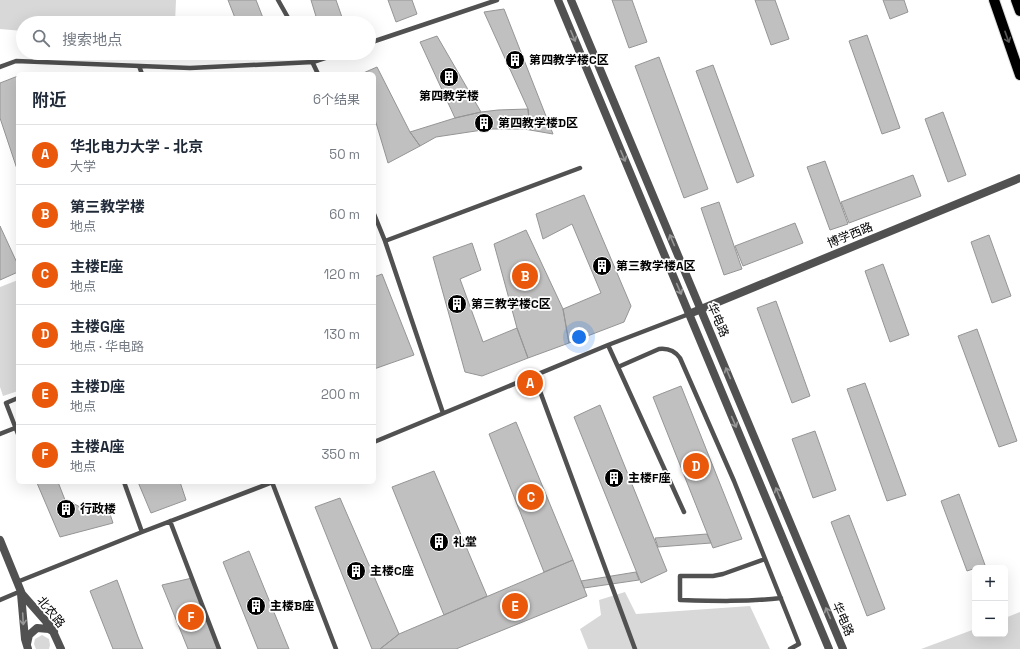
<!DOCTYPE html>
<html lang="zh">
<meta charset="utf-8">
<style>
:root{--surface:#fff;--page:#f6f6f7;--text:#1f2937;--muted:#747a83;--line:#e0e1e3;--accent:#ea580c}
body{margin:0;font-family:"Space Grotesk","Noto Sans SC",sans-serif;background:var(--page);color:var(--text)}
.controls{position:absolute;right:12px;bottom:12px;display:grid;overflow:hidden;border-radius:6px;box-shadow:0 4px 16px #0002}
.controls button{width:36px;height:36px;display:grid;place-items:center;padding:0;border:0;border-bottom:1px solid var(--line);background:var(--surface);color:var(--text);font:20px sans-serif}
.you{position:absolute;left:579px;top:337px;width:14px;height:14px;margin:-10px;border:3px solid #fff;border-radius:50%;background:#1a73e8;box-shadow:0 0 0 6px #1a73e833}
.badge{display:grid;place-items:center;width:26px;height:26px;border-radius:50%;background:var(--accent);color:#fff;font-size:13px;font-weight:700}
.pin{position:absolute;translate:-50% -50%;border:2px solid #fff;box-shadow:0 1px 4px #0006}
.list{margin:0;padding:0;list-style:none}
h2{display:flex;justify-content:space-between;align-items:center;height:52px;margin:0;padding:0 16px;font-size:17px}
h2 small{font-size:13px;font-weight:400;color:var(--muted)}
.list li{display:grid;grid-template-columns:26px 1fr auto;gap:12px;align-items:center;box-sizing:border-box;height:60px;padding:0 16px;border-top:1px solid var(--line)}
.list b{display:block;font-size:15px;white-space:nowrap}
.list p{margin:0;font-size:13px;white-space:nowrap;color:var(--muted)}
.list em{font-size:13px;font-style:normal;color:var(--muted)}
.icon{flex:none;width:22px;height:22px;fill:none;stroke:currentColor;stroke-width:2;stroke-linecap:round;stroke-linejoin:round}
.map{position:relative;flex:none;width:1020px;height:649px;overflow:hidden}
.search{position:absolute;background:var(--surface);box-shadow:0 4px 16px #0002;left:16px;top:16px;width:360px;height:44px;display:flex;align-items:center;gap:10px;box-sizing:border-box;padding:0 14px;border-radius:22px;color:var(--muted);font-size:15px}
.panel{position:absolute;background:var(--surface);box-shadow:0 4px 16px #0002;left:16px;top:72px;width:360px;height:412px;border-radius:6px}
.map>svg:first-child{display:block}
.green{fill:#d8d8d8}
.building{fill:#c0c0c0;stroke:#959595}
.lines{fill:none;stroke-linecap:round;stroke-linejoin:round}
.primary-casing{stroke:#dbdbdb;stroke-width:12}
.service{stroke:#515151;stroke-width:4.5}
.minor{stroke:#515151;stroke-width:8}
.tertiary{stroke:#515151;stroke-width:8}
.primary{stroke:#000;stroke-width:10}
.oneway{stroke:#979797}
.oneway2{stroke:#595959}
.labels{text-anchor:middle;stroke-width:3.5;stroke-linejoin:round;paint-order:stroke}
.poi-label{font-size:12px;font-weight:bold;fill:#000;stroke:#fff;text-anchor:start}
.street-label{font-size:12px;fill:#000;stroke:#fff}
</style>
<div class="map">
<svg width="1020" height="649" viewBox="0 0 1020 649">
<rect width="100%" height="100%" fill="#fff"/>
<path class="green" d="M0 0H176L175 23H23V31L0 29Z
M18 280V391L3 396 0 387V287Z
M625 592 636 614 750 606 770 649H588L580 629 601 615 599 600Z
M1020 612V649H921L975 629V634H1005V618Z
M42 635 49 639 50 645 49 649H36L34 644 35 639Z"/>
<path class="building" d="M228 0H256L265 23H237Z
M311 0H336L344 23H318Z
M388 0H412L417 14 396 22Z
M612 0H632L647 42 629 48Z
M755 0H775L789 39 771 45Z
M883 0H904L908 12 890 19Z
M504 9 553 134 530 130 528 109 484 12Z
M867 35 900 128 882 134 849 41Z
M437 36 481 112 455 118 420 42Z
M659 57 708 189 684 198 635 66Z
M713 65 754 176 737 183 696 71Z
M377 67 410 132 420 146 388 163 374 116V74H361Z
M18 76V172L0 118V83Z
M528 109 530 130 524 129H489L436 137 420 146 410 132 455 118 481 112 498 110Z
M943 112 966 175 948 182 925 119Z
M825 161 848 224 830 230 807 167Z
M913 175 921 196 849 223 841 202Z
M584 195 631 306 624 322 569 343 563 309 601 293 572 224 543 239 536 214Z
M719 202 742 269 724 275 701 208Z
M795 223 803 243 743 266 735 246Z
M0 226 18 265V272L0 280Z
M526 230 563 309 569 343 528 358 517 328 494 244Z
M989 235 1011 296 992 303 971 242Z
M472 243 481 270 460 279 483 342 517 328 528 358 482 376 465 372 433 257Z
M883 264 909 335 890 342 865 271Z
M382 274 414 355 374 369V277Z
M776 301 810 396 792 403 757 308Z
M977 329 1017 441 999 447 958 336Z
M865 383 906 495 887 501 847 389Z
M681 386 742 539 713 548 653 397Z
M600 405 667 571 641 583 574 417Z
M516 422 573 560 544 572 489 434Z
M815 431 836 490 813 498 792 439Z
M434 471 487 596 444 615 392 487Z
M40 482H58L65 500 92 512 107 505 113 523 60 537 37 483Z
M138 482H180L186 500 151 513Z
M959 494 985 565 967 571 941 501Z
M340 498 399 634 380 649H372L315 507Z
M849 515 885 609 867 616 831 522Z
M707 534 711 543 658 547 655 538Z
M249 551 289 649H258L223 562Z
M573 560 587 596 456 649H380L399 634Z
M636 572 639 580 584 588 581 581Z
M192 578 219 649H188L162 585Z
M117 580 138 637 143 649H113L90 591Z"/>
<g class="lines">
<defs>
<path id="primary" d="M994 0 1020 75
M1016 0 1020 11"/>
</defs>
<use href="#primary" class="primary-casing"/>
<path class="service" d="M278 0 291 23
M369 43 497 0
M308 53 318 74
M139 66 142 74
M0 67 16 61 190 68 313 62 340 53
M374 214 385 241 443 413
M385 241 580 168
M608 345 684 512
M618 367 659 349C668 348 675 351 680 358L734 481 799 644 790 649
M534 375 635 649
M18 398 6 403 18 434
M0 434 15 428
M374 442 608 345 689 314
M124 482 142 532
M272 482 336 649
M170 521 219 649
M765 559 723 574 713 576H680V600C714 601 747 602 781 598
M17 582 142 532 273 482
M0 600 21 591"/>
<path class="minor" d="M689 314 1020 178"/>
<path class="tertiary" d="M558 0 829 649
M571 0 843 649
M0 540 22 594 51 627 61 649
M21 594 25 639 28 649
M27 644 29 635 37 628 49 629 54 632"/>
<use href="#primary" class="primary"/>
</g>
<defs><path id="oneway-shaft" d="M-6 0H5M1.5-3L5.5 0L1.5 3" fill="none" stroke-width="1.6" stroke-linecap="round" stroke-linejoin="round"/></defs>
<g class="oneway">
<use href="#oneway-shaft" transform="translate(573 36) rotate(67)"/>
<use href="#oneway-shaft" transform="translate(623 156) rotate(67)"/>
<use href="#oneway-shaft" transform="translate(672 240) rotate(-113)"/>
<use href="#oneway-shaft" transform="translate(679 289) rotate(67)"/>
<use href="#oneway-shaft" transform="translate(728 373) rotate(-113)"/>
<use href="#oneway-shaft" transform="translate(734 422) rotate(67)"/>
<use href="#oneway-shaft" transform="translate(778 493) rotate(-113)"/>
<use href="#oneway-shaft" transform="translate(828 613) rotate(-113)"/>
<use href="#oneway-shaft" transform="translate(23 619) rotate(87)"/>
</g>
<use class="oneway2" href="#oneway-shaft" transform="translate(1007 37) rotate(70)"/>
<defs>
<symbol id="building-disc" viewBox="-11 -11 22 22"><circle r="9.5" fill="#000" stroke="#fff"/><path d="M-4-6H4V6H1V3H-1V6H-4ZM-2.5-4.3h1.7v1.8h-1.7ZM.8-4.3h1.7v1.8H.8ZM-2.5-1h1.7V.8h-1.7ZM.8-1h1.7V.8H.8Z" fill="#fff"/></symbol>
</defs>
<g fill-rule="evenodd">
<use href="#building-disc" x="504" y="49" width="22" height="22"/>
<use href="#building-disc" x="438" y="66" width="22" height="22"/>
<use href="#building-disc" x="473" y="112" width="22" height="22"/>
<use href="#building-disc" x="591" y="255" width="22" height="22"/>
<use href="#building-disc" x="446" y="293" width="22" height="22"/>
<use href="#building-disc" x="603" y="467" width="22" height="22"/>
<use href="#building-disc" x="55" y="498" width="22" height="22"/>
<use href="#building-disc" x="428" y="531" width="22" height="22"/>
<use href="#building-disc" x="345" y="560" width="22" height="22"/>
<use href="#building-disc" x="245" y="595" width="22" height="22"/>
</g>
<g class="labels">
<g class="poi-label">
<text x="529" y="64">第四教学楼C区</text>
<text x="449" y="100" text-anchor="middle">第四教学楼</text>
<text x="498" y="127">第四教学楼D区</text>
<text x="616" y="270">第三教学楼A区</text>
<text x="471" y="308">第三教学楼C区</text>
<text x="628" y="482">主楼F座</text>
<text x="80" y="513">行政楼</text>
<text x="453" y="546">礼堂</text>
<text x="370" y="575">主楼C座</text>
<text x="270" y="610">主楼B座</text>
</g>
<g class="street-label">
<text transform="translate(850 235) rotate(-22)" y="4">博学西路</text>
<text transform="translate(718 320) rotate(67)" y="4">华电路</text>
<text transform="translate(51 612) rotate(51)" y="4">北农路</text>
<text transform="translate(843 619) rotate(67)" y="4">华电路</text>
</g>
</g>
</svg>
<div class="controls">
<button>+</button>
<button>−</button>
</div>
<div class="you"></div>
<div class="pin badge" style="left:530px;top:383px">A</div>
<div class="pin badge" style="left:525px;top:276px">B</div>
<div class="pin badge" style="left:531px;top:497px">C</div>
<div class="pin badge" style="left:696px;top:466px">D</div>
<div class="pin badge" style="left:515px;top:606px">E</div>
<div class="pin badge" style="left:191px;top:617px">F</div>
<div class="search"><svg class="icon" aria-label="search" viewBox="0 0 24 24"><circle cx="10" cy="10" r="6"/><path d="M15 15l6 6"/></svg>搜索地点</div>
<section class="panel">
<h2>附近<small>6个结果</small></h2>
<ul class="list">
<li><span class="badge">A</span><div><b>华北电力大学 - 北京</b><p>大学</p></div><em>50 m</em></li>
<li><span class="badge">B</span><div><b>第三教学楼</b><p>地点</p></div><em>60 m</em></li>
<li><span class="badge">C</span><div><b>主楼E座</b><p>地点</p></div><em>120 m</em></li>
<li><span class="badge">D</span><div><b>主楼G座</b><p>地点 · 华电路</p></div><em>130 m</em></li>
<li><span class="badge">E</span><div><b>主楼D座</b><p>地点</p></div><em>200 m</em></li>
<li><span class="badge">F</span><div><b>主楼A座</b><p>地点</p></div><em>350 m</em></li>
</ul>
</section>
</div>
